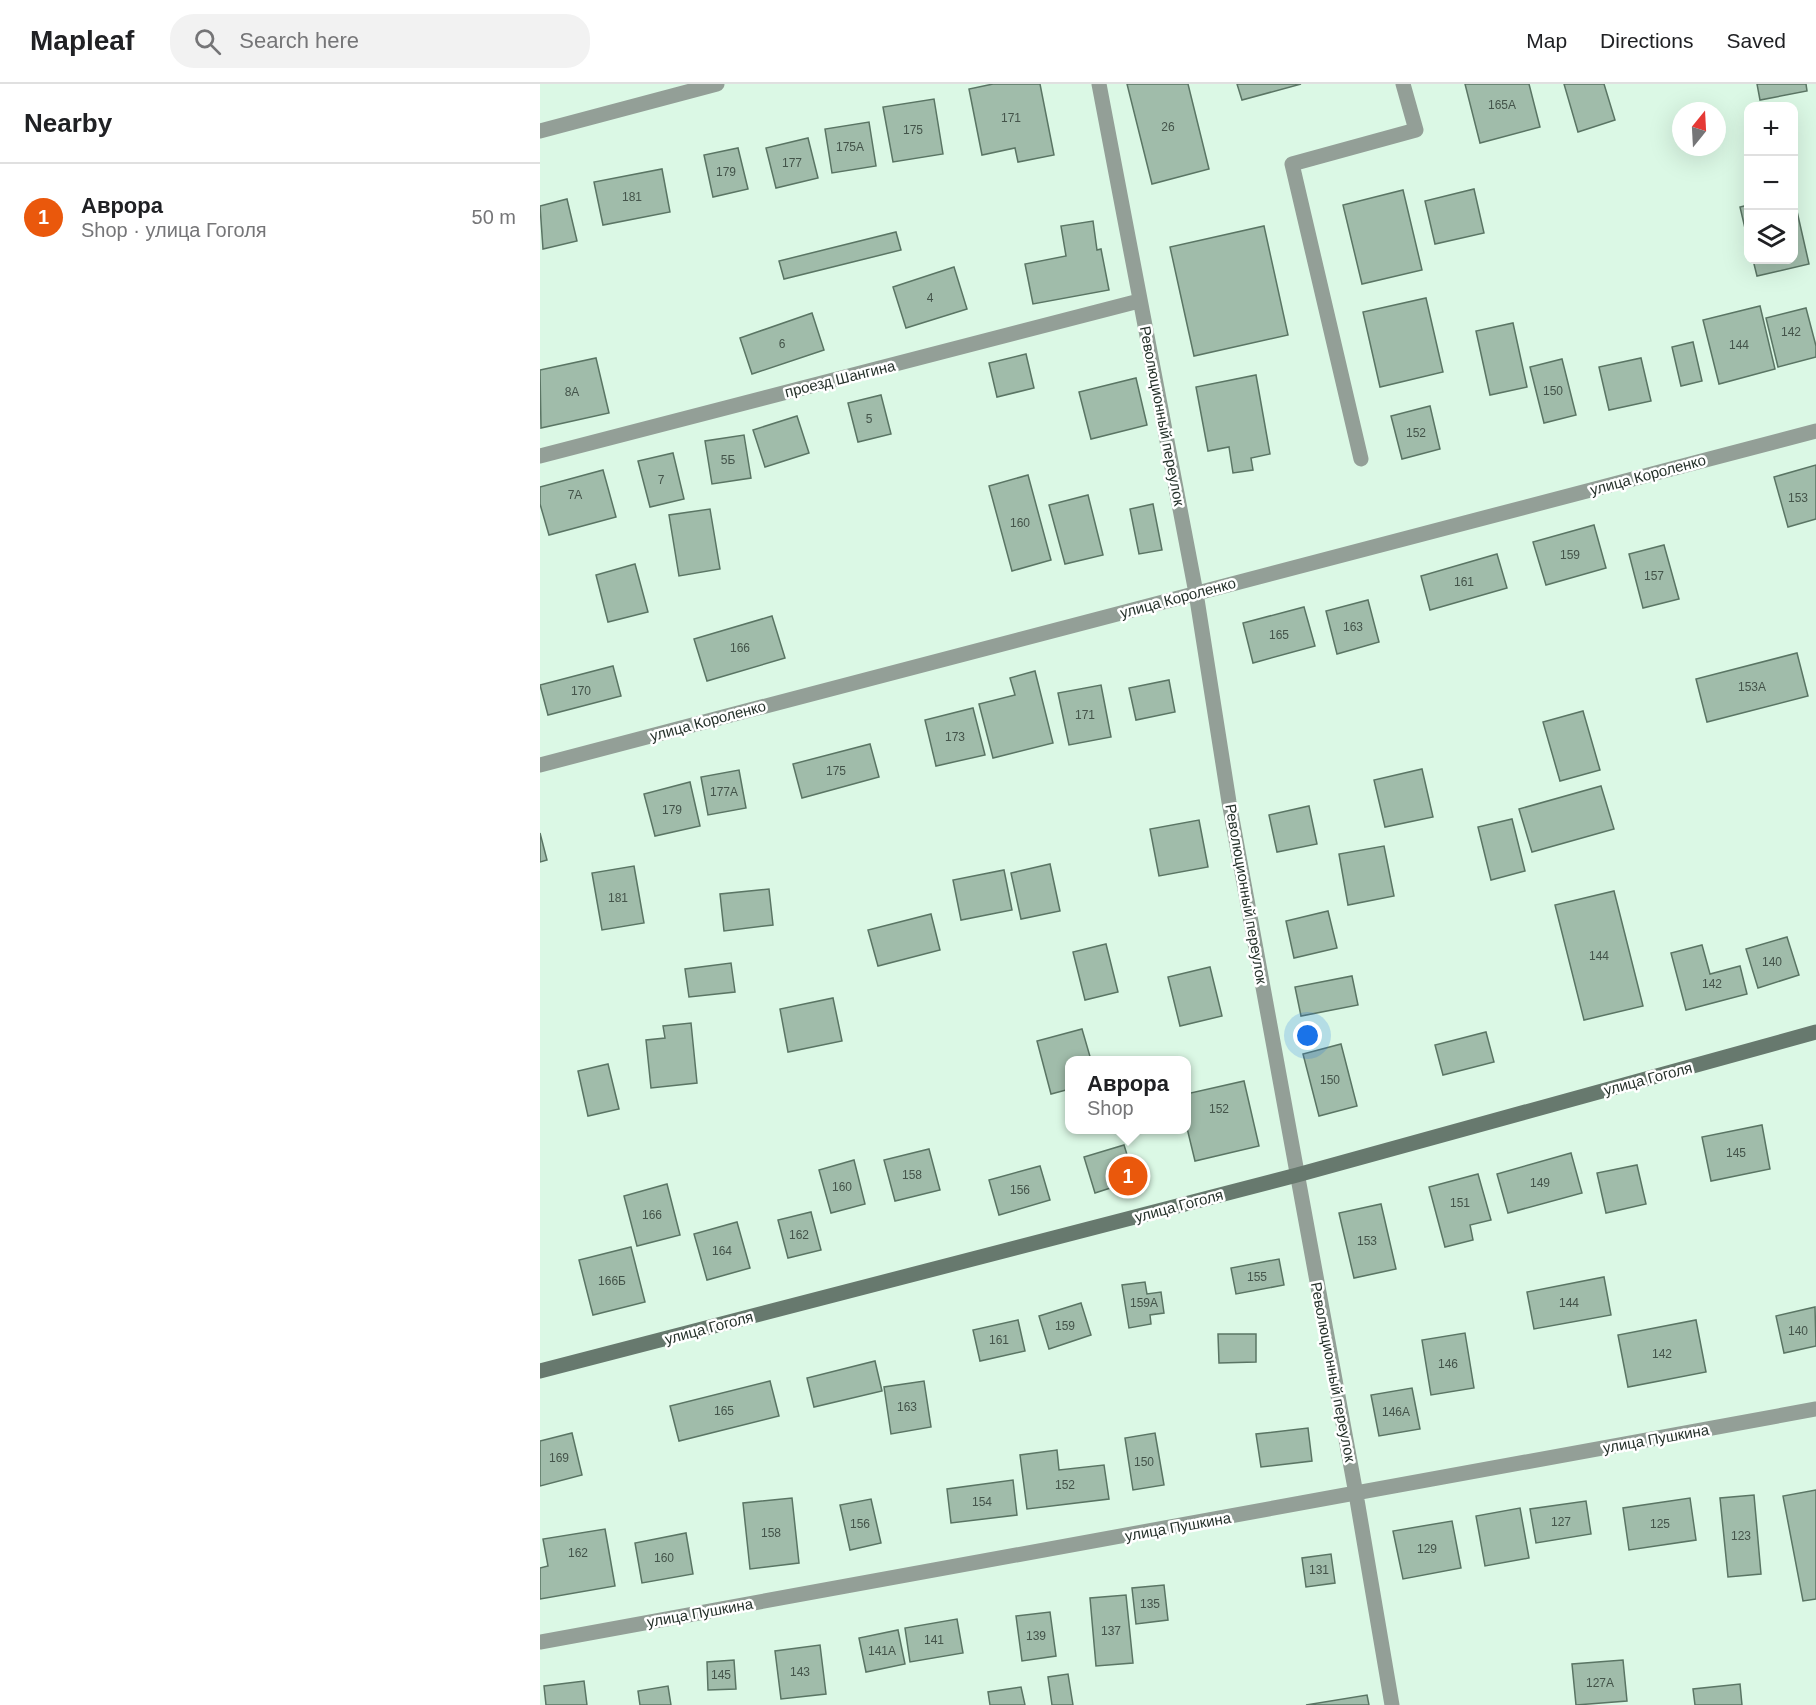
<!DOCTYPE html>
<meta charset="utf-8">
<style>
:root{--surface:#fff;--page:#f2f2f2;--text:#202124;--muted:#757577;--line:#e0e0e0;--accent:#ea580c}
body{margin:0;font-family:Helvetica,sans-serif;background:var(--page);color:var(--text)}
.controls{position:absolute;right:18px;top:18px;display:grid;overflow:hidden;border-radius:12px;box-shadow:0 6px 24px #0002}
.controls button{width:54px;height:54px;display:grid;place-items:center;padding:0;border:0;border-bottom:2px solid var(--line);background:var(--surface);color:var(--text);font:30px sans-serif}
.compass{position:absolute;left:1132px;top:18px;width:54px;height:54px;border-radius:50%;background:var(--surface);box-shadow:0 6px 24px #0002;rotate:18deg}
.you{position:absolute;left:768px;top:952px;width:21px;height:21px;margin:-15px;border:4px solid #fff;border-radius:50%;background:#1a73e8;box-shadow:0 0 0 9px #1a73e833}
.badge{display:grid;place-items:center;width:39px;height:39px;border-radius:50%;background:var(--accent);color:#fff;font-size:20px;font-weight:700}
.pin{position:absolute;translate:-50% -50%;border:3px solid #fff;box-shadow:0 2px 6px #0006}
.popup{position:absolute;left:525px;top:972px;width:126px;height:78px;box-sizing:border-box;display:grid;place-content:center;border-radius:12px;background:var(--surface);filter:drop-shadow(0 2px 4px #0005);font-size:20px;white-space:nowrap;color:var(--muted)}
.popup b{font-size:22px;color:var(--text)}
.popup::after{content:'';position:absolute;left:50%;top:100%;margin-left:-12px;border:12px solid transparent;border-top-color:var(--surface)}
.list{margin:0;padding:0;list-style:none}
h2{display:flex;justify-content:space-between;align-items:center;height:78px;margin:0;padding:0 24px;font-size:26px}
h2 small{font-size:20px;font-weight:400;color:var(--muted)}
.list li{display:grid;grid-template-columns:39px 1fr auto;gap:18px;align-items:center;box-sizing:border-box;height:108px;padding:0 24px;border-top:2px solid var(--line)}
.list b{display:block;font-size:22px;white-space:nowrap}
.list p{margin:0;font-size:20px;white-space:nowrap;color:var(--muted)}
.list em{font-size:20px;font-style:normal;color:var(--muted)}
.icon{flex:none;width:33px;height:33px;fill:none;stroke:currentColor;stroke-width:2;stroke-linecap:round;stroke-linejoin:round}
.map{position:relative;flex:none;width:1276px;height:1621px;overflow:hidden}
header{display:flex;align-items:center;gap:36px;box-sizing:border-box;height:84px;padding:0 30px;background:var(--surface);border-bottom:2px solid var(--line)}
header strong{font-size:28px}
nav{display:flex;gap:33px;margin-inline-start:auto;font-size:21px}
.search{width:420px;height:54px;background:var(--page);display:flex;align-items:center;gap:15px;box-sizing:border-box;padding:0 21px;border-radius:24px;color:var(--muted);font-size:22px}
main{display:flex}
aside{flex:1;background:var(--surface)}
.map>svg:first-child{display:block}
.building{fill:#a0bcaa;stroke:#5a7564;stroke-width:1.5}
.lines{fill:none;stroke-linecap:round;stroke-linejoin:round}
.lane{stroke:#939f97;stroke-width:15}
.street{stroke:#939f97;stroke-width:15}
.secondary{stroke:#67796e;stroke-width:15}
.labels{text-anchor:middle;stroke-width:5;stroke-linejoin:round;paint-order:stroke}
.number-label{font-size:12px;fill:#44544a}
.street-label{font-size:15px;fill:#25312a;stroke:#fff}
</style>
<header>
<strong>Mapleaf</strong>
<div class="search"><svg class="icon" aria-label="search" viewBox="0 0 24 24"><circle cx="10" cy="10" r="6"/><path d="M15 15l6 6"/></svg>Search here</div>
<nav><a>Map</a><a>Directions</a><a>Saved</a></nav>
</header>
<main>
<aside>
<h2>Nearby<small></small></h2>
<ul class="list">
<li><span class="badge">1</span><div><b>Аврора</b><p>Shop · улица Гоголя</p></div><em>50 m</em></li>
</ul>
</aside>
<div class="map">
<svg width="1276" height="1621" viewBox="0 0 1276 1621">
<rect width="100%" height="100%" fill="#dbf8e5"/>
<path class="building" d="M453 0H500L514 71 478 78 475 64 442 71 429 5Z
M587 0H648L669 85 612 100Z
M697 0H761L702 16Z
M925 0H989L1000 43 940 59Z
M1024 0H1064L1075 36 1038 48Z
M1217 0H1266L1267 7 1220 16Z
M394 15 403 70 353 78 343 23Z
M329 38 336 82 292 89 285 45Z
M268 54 278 94 236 104 226 64Z
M198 64 208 105 173 113 164 71Z
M122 85 130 128 63 141 54 98Z
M934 105 944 149 895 160 885 117Z
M863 106 882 186 822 200 803 121Z
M1254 114 1269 180 1217 192 1213 176H1254Z
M27 115 37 157 3 165 0 122Z
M1208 121V157L1200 123Z
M553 137 557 166 561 165 569 206 493 220 485 180 526 172 521 142Z
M724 142 748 251 654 272 630 163Z
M356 148 361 166 244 195 239 177Z
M414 183 427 225 366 244 353 203Z
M886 214 903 288 840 303 823 228Z
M1220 222 1235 285 1179 300 1163 236Z
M1266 224 1276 262V273L1238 283 1226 234Z
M272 229 284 266 212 290 200 254Z
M973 239 987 303 950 311 936 247Z
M1153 258 1162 297 1141 302 1132 263Z
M486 270 494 304 457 313 449 279Z
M56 274 69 329 1 344 0 286Z
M1101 274 1111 317 1069 326 1059 283Z
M1022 275 1036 331 1004 339 990 283Z
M716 291 730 370 711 374 713 386 693 389 689 363 668 367 656 303Z
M596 294 607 341 551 355 539 308Z
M341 311 351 350 318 358 308 319Z
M890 322 900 365 862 375 851 332Z
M257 332 269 369 225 383 213 346Z
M204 351 211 394 172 400 165 357Z
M133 369 144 415 110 423 98 377Z
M1276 381V435L1248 443 1234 393Z
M63 386 76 433 9 451 0 420V403Z
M488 391 511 476 472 487 449 402Z
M548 411 563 471 525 480 509 421Z
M613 420 622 466 599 470 590 425Z
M170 425 180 485 139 492 129 431Z
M1054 441 1066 484 1006 501 993 458Z
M1124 461 1139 515 1103 524 1089 470Z
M957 470 967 504 890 526 881 492Z
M95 480 108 528 68 538 56 491Z
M828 516 839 558 797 570 786 527Z
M764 523 775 562 713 579 703 539Z
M232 532 245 574 167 597 154 555Z
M1257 569 1268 612 1167 638 1156 595Z
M73 582 81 612 8 631 0 601Z
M495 587 513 659 453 674 439 620 475 611 470 594Z
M629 596 635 628 596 636 589 604Z
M561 601 571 653 529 661 518 609Z
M433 624 445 671 396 682 385 636Z
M1043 627 1060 686 1020 697 1003 638Z
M330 660 339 693 262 714 253 680Z
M882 685 893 733 845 743 834 696Z
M199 686 206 724 168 731 161 693Z
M150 698 160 742 115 752 104 710Z
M1061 702 1074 745 992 768 979 725Z
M769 722 777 760 737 768 729 731Z
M972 735 985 787 951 796 938 743Z
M659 736 668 783 619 792 610 745Z
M0 749 7 776 0 778Z
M844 762 854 812 808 821 799 770Z
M510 780 520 827 481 835 471 789Z
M94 782 104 839 62 846 52 789Z
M464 786 472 826 421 836 413 796Z
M229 805 233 841 184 847 180 810Z
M1074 807 1103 922 1044 936 1015 821Z
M788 827 797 864 754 874 746 837Z
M391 830 400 866 338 882 328 846Z
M1247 853 1259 891 1218 904 1206 865Z
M566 860 578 908 545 916 533 868Z
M1162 861 1170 890 1200 882 1207 910 1146 926 1131 869Z
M191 879 195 908 149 913 145 885Z
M670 883 682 932 640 942 628 893Z
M812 892 818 921 761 932 755 903Z
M293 914 302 957 248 968 240 925Z
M151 939 157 999 111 1004 106 956 125 954 123 942Z
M542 945 551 976H530V1005L511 1010 497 957Z
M946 948 954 978 903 991 895 961Z
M801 960 817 1022 779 1032 763 970Z
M68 980 79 1025 48 1032 38 987Z
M704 997 719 1062 655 1077 646 1040V1010Z
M1222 1041 1230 1085 1171 1097 1162 1053Z
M584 1061 595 1096 555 1109 544 1073Z
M389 1065 400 1106 355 1117 344 1076Z
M1031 1069 1042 1109 968 1129 957 1090Z
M314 1076 325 1120 291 1129 279 1086Z
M1097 1081 1106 1120 1066 1129 1057 1089Z
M500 1082 510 1116 459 1131 449 1096Z
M938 1090 951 1136 930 1141 933 1156 905 1163 889 1103Z
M127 1100 140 1151 97 1162 84 1112Z
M841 1120 856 1185 814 1194 799 1129Z
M271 1128 281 1166 248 1174 238 1136Z
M197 1138 210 1184 167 1196 154 1150Z
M91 1163 105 1218 53 1231 39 1176Z
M739 1175 744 1201 696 1210 691 1184Z
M1064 1193 1071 1231 994 1245 987 1208Z
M605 1198 607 1210 621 1208 624 1229 610 1231 611 1240 589 1244 582 1201Z
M541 1219 551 1251 509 1265 499 1232Z
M1275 1223 1276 1262 1244 1269 1236 1232Z
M478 1236 485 1267 440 1277 433 1246Z
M1156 1236 1166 1288 1088 1303 1078 1251Z
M925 1249 934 1304 891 1311 882 1256Z
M678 1250H716V1278L679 1279Z
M335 1277 342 1307 274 1323 267 1294Z
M230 1297 239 1332 139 1357 130 1322Z
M384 1297 391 1343 351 1350 344 1303Z
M872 1304 880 1345 839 1352 831 1311Z
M768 1344 772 1377 721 1383 716 1350Z
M32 1349 42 1391 0 1402V1357Z
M615 1349 624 1401 593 1406 585 1354Z
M517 1366 519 1386 564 1381 569 1415 487 1425 480 1371Z
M473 1396 477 1431 411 1439 407 1405Z
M1276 1406V1515L1263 1517 1243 1412Z
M1214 1411 1221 1490 1188 1493 1180 1414Z
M252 1414 259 1479 210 1485 203 1419Z
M1150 1414 1156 1456 1089 1466 1083 1424Z
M331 1415 341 1459 310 1466 300 1421Z
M1046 1417 1051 1450 996 1459 990 1425Z
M980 1424 989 1474 945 1482 936 1432Z
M912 1437 921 1484 863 1495 853 1447Z
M65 1445 75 1502 0 1515V1484L8 1482 3 1455Z
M146 1449 153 1490 102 1499 95 1459Z
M791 1470 795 1499 766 1503 762 1474Z
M624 1501 628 1536 596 1540 592 1504Z
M586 1511 593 1579 556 1582 550 1514Z
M510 1528 516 1572 482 1577 476 1532Z
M417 1535 423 1569 370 1578 365 1544Z
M358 1546 365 1580 326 1588 319 1554Z
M280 1561 286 1610 241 1615 235 1567Z
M194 1576 196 1605 168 1606 167 1578Z
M1083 1576 1087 1617 1036 1621 1032 1580Z
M528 1590 533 1621H512L508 1593Z
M44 1597 47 1621H6L4 1602Z
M1200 1600 1202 1621H1155L1153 1605Z
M128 1602 131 1621H100L98 1607Z
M481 1603 485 1621H450L448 1608Z
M827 1611 829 1621H766Z"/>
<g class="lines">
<path class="lane" d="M821 375 752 80 876 46 863 0"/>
<path class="street" d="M559 0 656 509 689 718 816 1410 852 1621
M0 47 177 0
M0 372 599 217
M0 681 1276 347
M0 1558 1276 1325"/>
<path class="secondary" d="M0 1287 757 1091 1276 948"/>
</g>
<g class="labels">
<g class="number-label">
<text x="962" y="25">165А</text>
<text x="471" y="38">171</text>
<text x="628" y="47">26</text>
<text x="373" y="50">175</text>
<text x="310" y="67">175А</text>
<text x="252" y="83">177</text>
<text x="186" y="92">179</text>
<text x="92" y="117">181</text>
<text x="390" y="218">4</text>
<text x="1251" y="252">142</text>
<text x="242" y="264">6</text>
<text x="1199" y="265">144</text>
<text x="1013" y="311">150</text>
<text x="32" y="312">8А</text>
<text x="329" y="339">5</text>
<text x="876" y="353">152</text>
<text x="188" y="380">5Б</text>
<text x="121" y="400">7</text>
<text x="35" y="415">7А</text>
<text x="1258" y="418">153</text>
<text x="480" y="443">160</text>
<text x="1030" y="475">159</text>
<text x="1114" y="496">157</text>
<text x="924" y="502">161</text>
<text x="813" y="547">163</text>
<text x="739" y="555">165</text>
<text x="200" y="568">166</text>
<text x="1212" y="607">153А</text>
<text x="41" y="611">170</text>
<text x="545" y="635">171</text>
<text x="415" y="657">173</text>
<text x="296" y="691">175</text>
<text x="184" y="712">177А</text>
<text x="132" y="730">179</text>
<text x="78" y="818">181</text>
<text x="1059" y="876">144</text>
<text x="1232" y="882">140</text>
<text x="1172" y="904">142</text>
<text x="790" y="1000">150</text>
<text x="679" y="1029">152</text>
<text x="1196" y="1073">145</text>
<text x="372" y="1095">158</text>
<text x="1000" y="1103">149</text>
<text x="302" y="1107">160</text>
<text x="480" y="1110">156</text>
<text x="920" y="1123">151</text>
<text x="112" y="1135">166</text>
<text x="259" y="1155">162</text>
<text x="827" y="1161">153</text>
<text x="182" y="1171">164</text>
<text x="717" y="1197">155</text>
<text x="72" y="1201">166Б</text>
<text x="604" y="1223">159А</text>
<text x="1029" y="1223">144</text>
<text x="525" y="1246">159</text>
<text x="1258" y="1251">140</text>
<text x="459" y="1260">161</text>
<text x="1122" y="1274">142</text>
<text x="908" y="1284">146</text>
<text x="367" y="1327">163</text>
<text x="184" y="1331">165</text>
<text x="856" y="1332">146А</text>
<text x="19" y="1378">169</text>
<text x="604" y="1382">150</text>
<text x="525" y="1405">152</text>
<text x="442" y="1422">154</text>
<text x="1021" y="1442">127</text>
<text x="320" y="1444">156</text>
<text x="1120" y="1444">125</text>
<text x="231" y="1453">158</text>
<text x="1201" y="1456">123</text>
<text x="887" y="1469">129</text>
<text x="38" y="1473">162</text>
<text x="124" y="1478">160</text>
<text x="779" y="1490">131</text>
<text x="610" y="1524">135</text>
<text x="571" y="1551">137</text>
<text x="496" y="1556">139</text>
<text x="394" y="1560">141</text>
<text x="342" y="1571">141А</text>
<text x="260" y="1592">143</text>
<text x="181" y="1595">145</text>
<text x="1060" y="1603">127А</text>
</g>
<g class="street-label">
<text transform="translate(300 295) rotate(-14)" y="5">проезд Шангина</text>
<text transform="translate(622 332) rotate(79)" y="5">Революционный переулок</text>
<text transform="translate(1108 391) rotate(-15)" y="5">улица Короленко</text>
<text transform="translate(638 514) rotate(-15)" y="5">улица Короленко</text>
<text transform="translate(168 637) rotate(-15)" y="5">улица Короленко</text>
<text transform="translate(706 810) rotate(80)" y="5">Революционный переулок</text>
<text transform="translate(1108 995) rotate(-15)" y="5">улица Гоголя</text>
<text transform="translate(639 1122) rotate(-15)" y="5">улица Гоголя</text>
<text transform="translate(169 1244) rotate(-15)" y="5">улица Гоголя</text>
<text transform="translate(793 1288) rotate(79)" y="5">Революционный переулок</text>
<text transform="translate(1116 1355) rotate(-10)" y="5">улица Пушкина</text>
<text transform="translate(638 1443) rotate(-10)" y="5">улица Пушкина</text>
<text transform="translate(160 1529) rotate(-10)" y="5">улица Пушкина</text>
</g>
</g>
</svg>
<div class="controls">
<button>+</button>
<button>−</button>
<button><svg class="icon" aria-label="layers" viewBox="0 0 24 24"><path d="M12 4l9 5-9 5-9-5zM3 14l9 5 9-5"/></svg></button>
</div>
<svg class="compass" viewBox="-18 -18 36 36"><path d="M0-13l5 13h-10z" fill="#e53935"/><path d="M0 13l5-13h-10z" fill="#757577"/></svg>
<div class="you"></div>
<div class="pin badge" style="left:588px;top:1092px">1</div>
<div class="popup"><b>Аврора</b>Shop</div>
</div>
</main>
